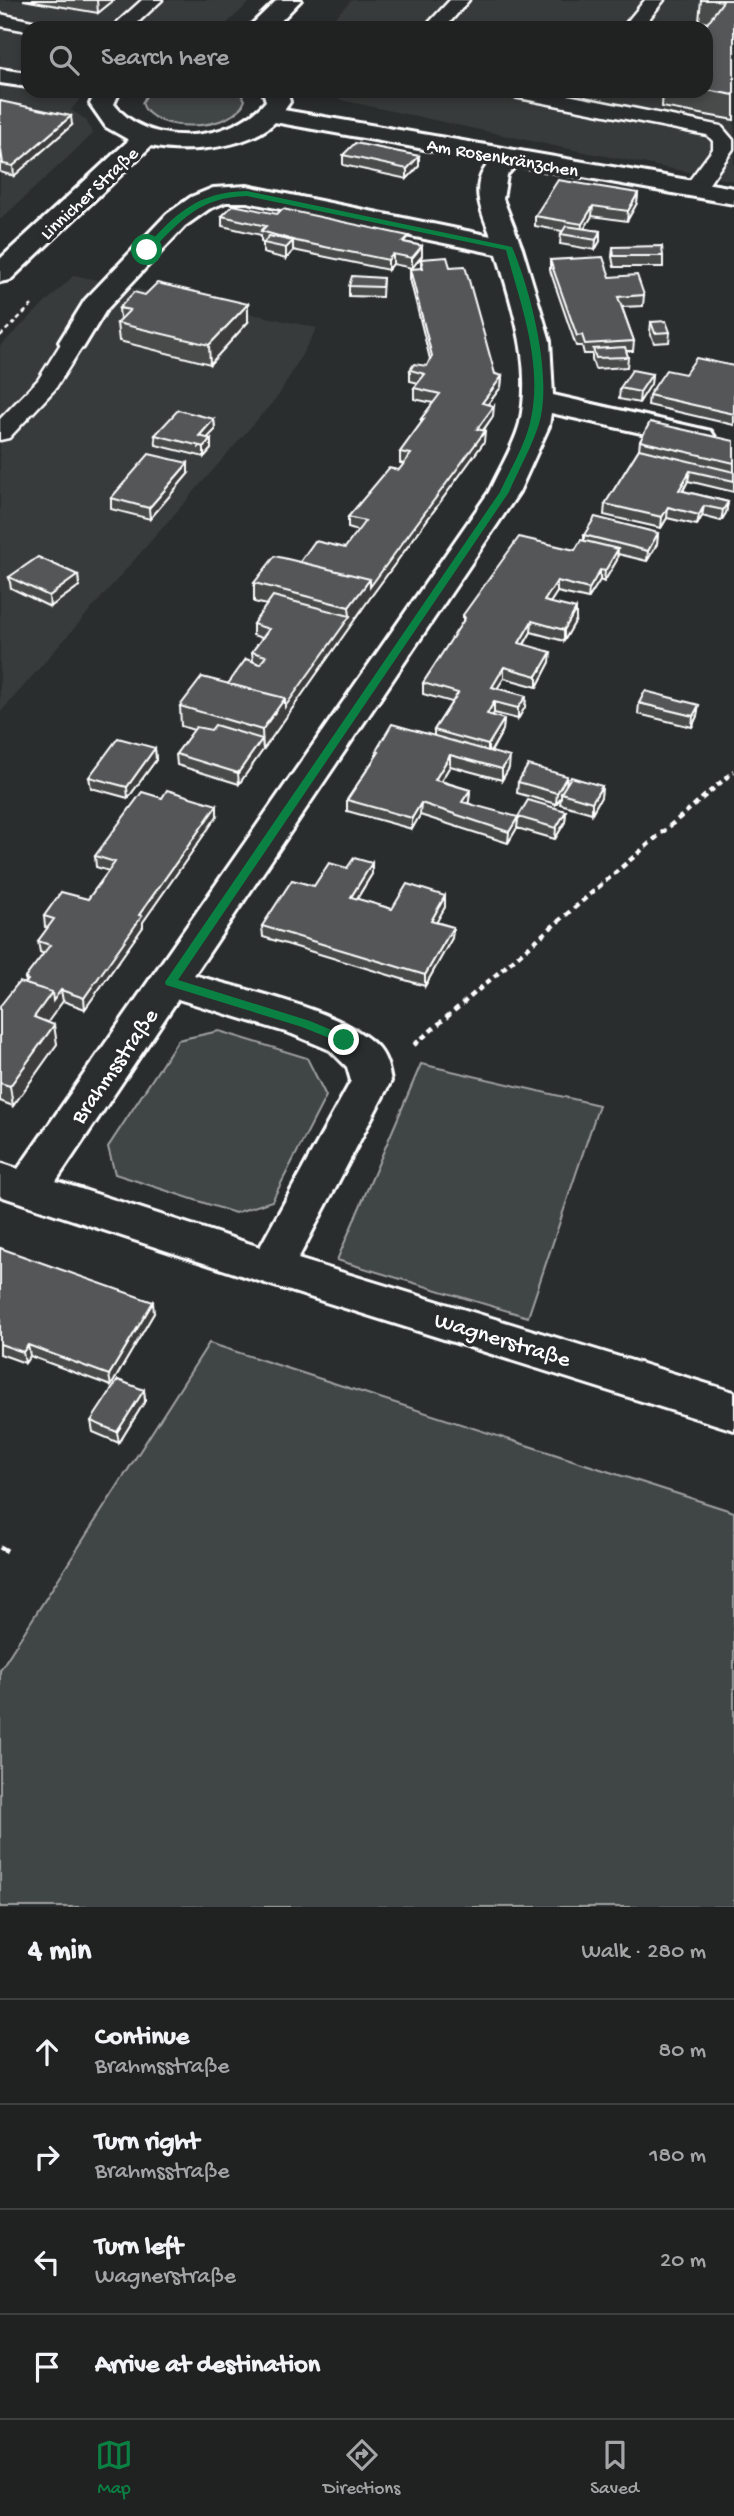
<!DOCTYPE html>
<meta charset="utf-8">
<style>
:root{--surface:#202222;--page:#282a2a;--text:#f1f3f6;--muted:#a2a4a5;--line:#3d3f40;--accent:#0b8043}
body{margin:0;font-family:"Gochi Hand",sans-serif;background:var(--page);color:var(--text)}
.stop{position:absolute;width:21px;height:21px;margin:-16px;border:5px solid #0b8043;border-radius:50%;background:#fff}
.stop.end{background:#0b8043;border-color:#fff;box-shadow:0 2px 7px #0008}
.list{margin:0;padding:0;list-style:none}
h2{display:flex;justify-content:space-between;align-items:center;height:91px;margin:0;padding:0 28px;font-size:30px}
h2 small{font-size:23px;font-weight:400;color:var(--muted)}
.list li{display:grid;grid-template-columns:46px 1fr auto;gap:21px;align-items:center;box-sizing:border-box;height:105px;padding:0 28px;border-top:2px solid var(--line)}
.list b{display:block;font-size:26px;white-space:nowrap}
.list p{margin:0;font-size:23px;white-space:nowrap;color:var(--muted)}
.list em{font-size:23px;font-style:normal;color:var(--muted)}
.icon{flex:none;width:38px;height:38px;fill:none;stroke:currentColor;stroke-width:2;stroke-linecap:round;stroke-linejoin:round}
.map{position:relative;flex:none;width:734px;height:1907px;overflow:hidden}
.search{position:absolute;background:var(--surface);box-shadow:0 4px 10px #0003;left:21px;right:21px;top:21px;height:77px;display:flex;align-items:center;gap:18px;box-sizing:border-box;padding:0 24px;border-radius:21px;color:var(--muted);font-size:26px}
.sheet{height:511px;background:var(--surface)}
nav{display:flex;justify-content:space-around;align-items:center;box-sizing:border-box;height:98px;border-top:2px solid var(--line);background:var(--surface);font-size:19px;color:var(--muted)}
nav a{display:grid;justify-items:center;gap:4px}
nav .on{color:var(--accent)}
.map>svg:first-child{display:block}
.built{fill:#373a3b}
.green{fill:#414445;stroke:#a0a2a2;stroke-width:2}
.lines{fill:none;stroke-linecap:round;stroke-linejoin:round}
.lane-casing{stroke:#fff;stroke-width:5}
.street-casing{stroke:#fff;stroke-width:6}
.primary-casing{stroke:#fff;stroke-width:6}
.path-far2{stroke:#fff;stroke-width:2.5;stroke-dasharray:4.5 3.5;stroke-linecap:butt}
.path-far1{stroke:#fff;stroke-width:4.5;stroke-dasharray:6 4.5;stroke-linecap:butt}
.path{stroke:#fff;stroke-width:5;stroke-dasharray:9 6;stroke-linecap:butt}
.lane{fill:#2a2d2e;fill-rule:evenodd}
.street{fill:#2a2d2e;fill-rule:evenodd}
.primary{fill:#2a2d2e;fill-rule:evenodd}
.wall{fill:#494b4c;stroke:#fff;stroke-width:2}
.shaded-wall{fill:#3c3d3e;stroke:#fff;stroke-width:2}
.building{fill:#555758;stroke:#fff;stroke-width:2}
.route{fill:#0b8043}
.labels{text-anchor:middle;stroke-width:7;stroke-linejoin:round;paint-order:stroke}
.far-street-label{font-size:19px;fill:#fff;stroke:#2a2d2e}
.street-label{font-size:23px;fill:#fff;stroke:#2a2d2e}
</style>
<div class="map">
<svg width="734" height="1907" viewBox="0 0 734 1907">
<rect width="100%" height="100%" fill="#2a2d2e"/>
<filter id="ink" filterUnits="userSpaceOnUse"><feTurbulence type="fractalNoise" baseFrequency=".0143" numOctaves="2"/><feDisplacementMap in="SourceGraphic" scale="14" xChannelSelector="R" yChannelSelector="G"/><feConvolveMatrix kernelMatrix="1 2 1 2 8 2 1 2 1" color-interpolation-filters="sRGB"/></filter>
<g filter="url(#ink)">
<path class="built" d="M0 0H252L222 28H28V91H87L71 110 86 120 93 134 0 220Z
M352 0H734V181L559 147 341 100 324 91H706V28H324Z
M74 275 317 328 279 395 0 713V346Z"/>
<path class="green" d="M149 91H239L245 100C235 132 152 135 142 103Z
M219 1031 307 1058 326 1096 272 1201 235 1213 115 1174 108 1147 178 1040Z
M421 1064 599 1105 528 1317 337 1260Z
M209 1343 734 1512V1907H0V1670Z"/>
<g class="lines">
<defs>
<path id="lane" d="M142 0H162L132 28H111Z
M450 0H469L445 28H424Z
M645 0H664L642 28H622Z
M0 14 46 24 49 28H28V31L0 26Z
M504 91H548L721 126 733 140V149L702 194H686L683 189 713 149V141L707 135 514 97 507 95Z
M73 335 81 337 85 342 55 389 9 438 0 440V419L38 380 65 337Z"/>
<path id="street" d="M0 69 28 73V87L0 83Z
M272 108 734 188V204L516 165 507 175 503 199 522 248 550 341 553 395 711 431 715 437 711 443 700 446 551 413 549 426 519 492 194 975C243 990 349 1011 380 1050 387 1059 389 1071 391 1081L298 1259 734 1392V1430L271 1285 0 1196V1163L18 1169 489 492C499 470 514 446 520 423 533 365 513 309 497 254L247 202H226L209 209 185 226 106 310 83 348 73 351 63 348 59 342 85 300 167 214 191 197 213 188 247 186 491 236C481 210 468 184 491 161L263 120 260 115 263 110ZM178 999 292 1034 330 1050 347 1067 351 1081 260 1247 56 1181Z"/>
<path id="primary" d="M277 0H301L274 28H248Z
M96 91H120L114 104C148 149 231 143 266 101L263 91H287L290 102C285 109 280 118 273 124 246 148 186 154 151 146L10 280 0 282V259L129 140 106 127 90 104Z"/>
</defs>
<use href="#lane" class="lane-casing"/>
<use href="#street" class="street-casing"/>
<use href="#primary" class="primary-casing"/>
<path class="path-far2" d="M0 336 32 305"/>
<path class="path-far1" d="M414 1045 734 771"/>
<path class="path" d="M0 1547 7 1551"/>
<use href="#lane" class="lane"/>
<use href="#street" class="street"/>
<use href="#primary" class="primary"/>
</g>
<path class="wall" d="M23 0H114L98 13Z
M701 0H734V120L662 107 663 91H706V28L708 23 699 21Z
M0 101 72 125 14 176 0 172Z
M343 155 419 156V166L407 179 343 165Z
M638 193 637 203 627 221 592 216 584 229 600 231V241L595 250 560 244 561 234 562 231 535 226V216Z
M222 216 409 243 422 246V256L412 268 393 264 388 270 293 250V251L286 259 263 253V242L261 241V235L222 226Z
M613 247 663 256V267H614L612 257Z
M421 259 450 267 495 374 502 376 501 387 488 404 493 416 483 431 484 442 370 598 239 784 177 765 176 754 194 730 181 726 180 706 228 684 253 661 252 652 262 638 253 635V624L267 605 254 602V583L300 562 345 548 358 531 348 528V517L399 470 404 464 400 463V452L421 423V419L433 403 414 399V388L419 383 410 381V370L427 366 430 359 410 279V269H421Z
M550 260 610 277 644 295 643 306 622 307 634 341 633 351H626L628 357 627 367 595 369 592 360V354H584L582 346H576L550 270Z
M383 278 382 297 349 296V286Z
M119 308 248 322 210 364 119 341 117 323 120 320Z
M651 322 670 332 669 342 654 343 650 332Z
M734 366V425L648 405 649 395 685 374Z
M652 374 651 384 639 403 619 399 620 388Z
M214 419 215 430 207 438 211 439V449L204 457 156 445 155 435Z
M640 441H734V492L688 481 683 491 728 502 726 513 721 521 702 516 697 525 667 518 661 528 604 515 605 504 639 449Z
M188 474 150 519 111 509V498Z
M658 533 657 544 647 561 618 554 617 560 604 582 600 580 588 599 557 592 550 603 576 620 564 641 531 632 524 645 550 662 537 687 504 678 497 688 526 696 525 707 518 719 494 713 492 716 504 719 503 730 491 752 509 768 502 780 450 766 441 781 470 790 469 801 468 803 517 828 508 843 420 815 412 829 347 811V800L376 756V751L434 736V730L452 702 423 694V683L463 622V615L575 550 584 541V535Z
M78 575 79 586 50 607 11 588 9 577Z
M639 703 697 716 692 727 638 714Z
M155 748 156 760 128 798 91 788 89 777Z
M518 782 602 786 601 797 592 813 560 804 561 797 556 804 517 793Z
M566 811 565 822 555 839 517 828 518 817Z
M217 816 143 922V927L85 1009 63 1001 47 1022 57 1044 13 1106 0 1101V1006L25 984 26 982 25 978 44 954 40 952 38 941 48 928 45 927 44 916 88 899 109 871 96 867 95 856Z
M372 863V874L357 899 392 909 445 896V907L436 922 453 927 452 938 425 986 263 937 262 926 314 886 347 868Z
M0 1248 154 1313 111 1386 30 1356 25 1363 0 1354Z
M144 1390 145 1401 119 1443 93 1432 91 1421Z"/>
<path class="shaded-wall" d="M97 0H114L98 13Z
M71 116 72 125 14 176 13 166Z
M1 143 3 164 0 163Z
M419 156V166L407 179V169Z
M638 193 637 203 627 221 628 211Z
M593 206 592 216 581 234 582 224Z
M600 231V241L595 250 596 240Z
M293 241V251L286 259V248Z
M422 246V256L412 268V258Z
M393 254V264L388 270V260Z
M248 304V322L210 364 209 345Z
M652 374 651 384 639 403 640 392Z
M502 376 501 387 481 413 482 403Z
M494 406 493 416 476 440 477 429Z
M214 419 215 430 199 447V436Z
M485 431 484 442 370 598 263 750 262 730 285 698 350 616 349 607 370 579Z
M211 439V449L204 457V447Z
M188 463V474L150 519 149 508Z
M690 471 688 481 677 500 679 490Z
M728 502 726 513 721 521 723 510Z
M704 506 702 516 697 525 699 515Z
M668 507 667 518 661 528 662 517Z
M658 533 657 544 647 561 648 551Z
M618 549 617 560 604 582 605 571Z
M600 570V580L588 599 589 589Z
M78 575 79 586 50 607 49 596Z
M557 581V592L544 612V601Z
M576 609V620L564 641V630Z
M532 621 531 632 518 654 519 643Z
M551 652 550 662 537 687V676Z
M504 667V678L491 698 492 687Z
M526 696 525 707 518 719V708Z
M494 702V713L486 725 487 714Z
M699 705 697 716 692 727 693 716Z
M504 719 503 730 488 756V745Z
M262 739 263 750 239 784 238 773Z
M155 748 156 760 128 798 127 787Z
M450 755V766L435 791V780Z
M510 757 509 768 502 780V769Z
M567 776 566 787 561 793V797L556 804 557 793Z
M602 786 601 797 592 813V802Z
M470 790 469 801 462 813V802Z
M421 803 420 815 412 829V818Z
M217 805V816L143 922V927L85 1009 84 998 139 915Z
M566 811 565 822 555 839 556 828Z
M518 817 517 828 508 843 509 832Z
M372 863V874L351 908V897Z
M445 896V907L431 932V921Z
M453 927 452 938 425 986V975Z
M61 990 63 1001 37 1037 34 1017 52 992Z
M54 1025 57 1044 13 1106 10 1086Z
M153 1302 154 1313 111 1386 109 1375Z
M28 1345 30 1356 25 1363 23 1352Z
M144 1390 145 1401 119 1443 117 1432Z"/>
<path class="building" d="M715 0H734V95L706 90V28H704L723 1Z
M0 101 71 116 13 166 3 164 0 143Z
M355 143 419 156 407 169 343 155Z
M558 180 638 193 628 211 593 206 582 224 535 216Z
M233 205 277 214 283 209 409 236 403 242 422 246 412 258 393 254 388 260 296 241 261 231 266 226 222 216Z
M566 226 600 231 596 240 561 234Z
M269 236 293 241 286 248 263 243Z
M662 246 663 256H614L613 247Z
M447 257 450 267 465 266 495 374 502 376 482 403 494 406 477 429 485 431 370 587V579L300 562 315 541 345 548 365 521 348 517 389 468 399 470 411 454 400 452 424 419H421L440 394 414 388 425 374 410 370 414 364 427 366 432 356 410 269 423 268 421 259Z
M603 257 610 277 637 275 644 295 618 297 634 341 585 344 582 335 577 336 550 260Z
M352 276 383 278 382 287 349 286Z
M157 283 248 304 209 345 117 323 130 310 119 308 134 292 145 295Z
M666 321 670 332 655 333 651 322Z
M625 347 628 357 596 358 593 349Z
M696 358 734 366V414L649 395 666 370 685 374Z
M632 370 652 374 640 392 620 388Z
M178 410 214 419 199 436 211 439 204 447 155 435Z
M650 422 734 441V463L640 441Z
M639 449 734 472V481L690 471 679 490 728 502 723 510 704 506 699 515 668 507 662 517 605 504Z
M149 454 188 463 149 508 111 498Z
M595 517 658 533 648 551 584 535Z
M519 537 575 550 581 540 618 549 605 571 600 570 589 589 557 581 544 601 576 609 564 630 532 621 519 643 551 652 537 676 504 667 492 687 526 696 518 708 494 702 487 714 504 719 488 745 434 730 458 693 423 683 465 618 463 615Z
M275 556 370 579 349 607 254 583Z
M38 557 78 575 49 596 9 577Z
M273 596 350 616 285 707V698L228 684 246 659 260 664 266 656 252 652 269 629 253 624Z
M202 677 285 698 262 730 180 706Z
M645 691 699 705 693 716 639 703Z
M392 724 510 757 502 769 450 755 435 780 470 790 462 802 518 817 509 832 421 803 412 818 347 800 379 752 376 751Z
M215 725 262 739 238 773 176 754 196 727 211 730Z
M118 738 155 748 127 787 89 777Z
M528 765 567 776 557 793 518 782Z
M571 777 602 786 592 802 561 793Z
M167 790 217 805 139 915 142 916 84 998 61 990 53 1001 52 992 25 984 28 980 25 978 50 945 38 941 54 919 44 916 61 892 88 899 115 862 95 856 142 792 162 798Z
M528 800 566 811 556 828 518 817Z
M354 858 372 863 351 897 392 909 407 884 445 896 431 921 453 927 425 975 262 926 292 880 314 886 329 863 347 868Z
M19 982 52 992 34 1017 54 1025 10 1086 0 1083V1006Z
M0 1248 153 1302 109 1375 28 1345 23 1352 0 1344Z
M118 1380 144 1390 117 1432 91 1421Z"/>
</g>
<path class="route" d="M247 191 512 247C531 291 554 381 538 427 530 450 518 471 509 492L178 980 310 1021 348 1037 349 1040 344 1044 302 1027 166 985 165 982 500 492C510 470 524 447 530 423 544 365 521 306 506 250L247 196C200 197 181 220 150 252L143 250C175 214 197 192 247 191Z"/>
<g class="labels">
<g class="far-street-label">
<text transform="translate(503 156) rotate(10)" y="7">Am Rosenkränzchen</text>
<text transform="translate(88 192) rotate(-43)" y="7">Linnicher Straße</text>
</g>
<g class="street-label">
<text transform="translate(113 1065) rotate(-55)" y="8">Brahmsstraße</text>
<text transform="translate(503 1338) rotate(17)" y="8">Wagnerstraße</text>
</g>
</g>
</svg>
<div class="stop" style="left:147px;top:250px"></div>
<div class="stop end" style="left:344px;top:1040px"></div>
<div class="search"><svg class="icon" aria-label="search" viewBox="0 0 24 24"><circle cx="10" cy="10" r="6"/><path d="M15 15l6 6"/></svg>Search here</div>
</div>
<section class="sheet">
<h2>4 min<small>Walk · 280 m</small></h2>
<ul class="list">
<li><svg class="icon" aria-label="ahead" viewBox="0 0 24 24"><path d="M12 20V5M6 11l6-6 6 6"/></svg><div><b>Continue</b><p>Brahmsstraße</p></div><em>80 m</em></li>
<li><svg class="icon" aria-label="right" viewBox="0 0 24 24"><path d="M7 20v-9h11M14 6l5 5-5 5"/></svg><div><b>Turn right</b><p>Brahmsstraße</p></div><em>180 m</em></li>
<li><svg class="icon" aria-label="left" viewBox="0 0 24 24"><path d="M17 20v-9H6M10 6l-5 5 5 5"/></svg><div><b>Turn left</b><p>Wagnerstraße</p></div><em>20 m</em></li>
<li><svg class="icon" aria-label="arrive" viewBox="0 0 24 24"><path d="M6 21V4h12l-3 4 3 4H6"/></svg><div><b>Arrive at destination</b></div></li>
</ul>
</section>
<nav>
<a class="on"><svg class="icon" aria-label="map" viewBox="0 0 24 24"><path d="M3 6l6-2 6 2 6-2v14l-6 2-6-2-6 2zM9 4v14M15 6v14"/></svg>Map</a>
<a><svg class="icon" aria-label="directions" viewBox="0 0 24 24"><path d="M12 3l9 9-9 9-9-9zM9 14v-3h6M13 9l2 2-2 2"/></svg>Directions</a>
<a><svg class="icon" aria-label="saved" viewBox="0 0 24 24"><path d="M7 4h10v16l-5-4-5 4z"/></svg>Saved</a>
</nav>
